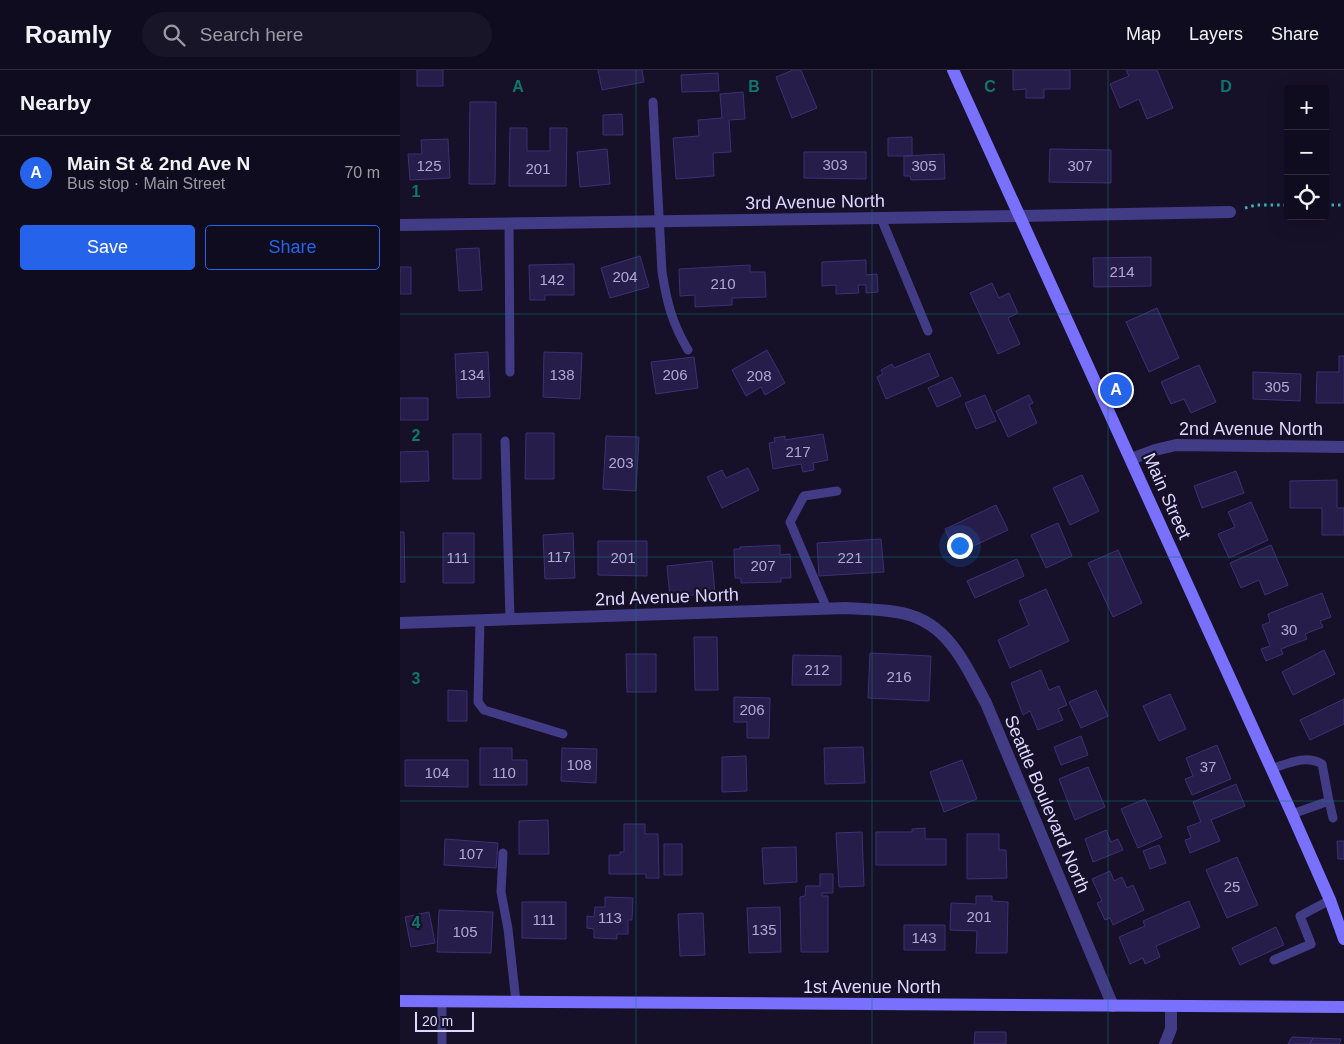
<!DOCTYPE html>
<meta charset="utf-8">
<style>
:root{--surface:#100c1f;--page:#191528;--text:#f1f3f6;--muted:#9c9ba4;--line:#302c3d;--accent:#2563eb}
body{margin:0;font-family:Helvetica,sans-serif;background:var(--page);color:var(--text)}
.controls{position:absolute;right:15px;top:15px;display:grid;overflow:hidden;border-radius:5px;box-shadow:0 5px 20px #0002}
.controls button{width:45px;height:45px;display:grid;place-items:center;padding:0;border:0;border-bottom:1px solid var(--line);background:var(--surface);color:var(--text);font:25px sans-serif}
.scale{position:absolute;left:15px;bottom:12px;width:59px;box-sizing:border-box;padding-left:5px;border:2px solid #ded9ff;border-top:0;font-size:14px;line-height:18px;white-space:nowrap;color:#ded9ff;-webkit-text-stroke:4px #161029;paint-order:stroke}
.you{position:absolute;left:559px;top:475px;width:18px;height:18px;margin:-12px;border:4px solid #fff;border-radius:50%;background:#1a73e8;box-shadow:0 0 0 8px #1a73e833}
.badge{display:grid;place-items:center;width:32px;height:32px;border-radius:50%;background:var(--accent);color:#fff;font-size:16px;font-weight:700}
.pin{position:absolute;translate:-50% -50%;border:2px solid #fff;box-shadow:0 1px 5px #0006}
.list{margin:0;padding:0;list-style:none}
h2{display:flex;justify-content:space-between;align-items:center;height:65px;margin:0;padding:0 20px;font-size:21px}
h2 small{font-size:16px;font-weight:400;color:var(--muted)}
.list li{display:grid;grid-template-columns:32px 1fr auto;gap:15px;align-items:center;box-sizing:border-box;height:75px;padding:0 20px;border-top:1px solid var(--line)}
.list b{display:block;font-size:19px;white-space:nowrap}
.list p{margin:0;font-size:16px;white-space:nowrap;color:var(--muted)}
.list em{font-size:16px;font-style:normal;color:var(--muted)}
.actions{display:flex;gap:10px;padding:15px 20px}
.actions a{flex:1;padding:11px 0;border:1px solid var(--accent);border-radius:5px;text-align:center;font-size:18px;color:var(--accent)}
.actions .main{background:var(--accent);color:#fff}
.icon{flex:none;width:28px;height:28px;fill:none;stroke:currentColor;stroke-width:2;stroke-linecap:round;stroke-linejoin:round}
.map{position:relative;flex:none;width:944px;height:974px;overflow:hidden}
header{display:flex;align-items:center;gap:30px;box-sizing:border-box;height:70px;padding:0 25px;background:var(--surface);border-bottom:1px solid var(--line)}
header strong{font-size:24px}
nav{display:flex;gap:28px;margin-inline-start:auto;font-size:18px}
.search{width:350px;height:45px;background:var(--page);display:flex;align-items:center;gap:12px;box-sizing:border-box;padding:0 18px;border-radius:28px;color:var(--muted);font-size:19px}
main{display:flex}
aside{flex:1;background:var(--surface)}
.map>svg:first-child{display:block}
.building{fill:#271d4a;stroke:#3f2f75}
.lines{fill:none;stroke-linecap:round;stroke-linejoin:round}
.path{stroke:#31bab7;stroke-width:3;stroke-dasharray:2.5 4;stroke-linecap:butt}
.lane{stroke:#423c87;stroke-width:9}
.street{stroke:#423c87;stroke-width:12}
.secondary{stroke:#7971fe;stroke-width:12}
.grid{fill:none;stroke:#0f766e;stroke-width:1;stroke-opacity:0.55}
.labels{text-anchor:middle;stroke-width:4.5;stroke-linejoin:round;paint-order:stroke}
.number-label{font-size:15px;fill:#b0aad2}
.street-label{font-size:18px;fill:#ded9ff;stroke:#161029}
.grid-label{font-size:16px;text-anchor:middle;font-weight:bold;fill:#0f766e;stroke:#161029;stroke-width:4.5;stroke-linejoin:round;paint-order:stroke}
</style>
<header>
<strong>Roamly</strong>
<div class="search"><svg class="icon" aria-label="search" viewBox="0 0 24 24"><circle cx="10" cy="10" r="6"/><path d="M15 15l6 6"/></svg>Search here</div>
<nav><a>Map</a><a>Layers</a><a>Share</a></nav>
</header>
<main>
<aside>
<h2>Nearby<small></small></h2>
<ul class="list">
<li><span class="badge">A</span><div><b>Main St &amp; 2nd Ave N</b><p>Bus stop · Main Street</p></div><em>70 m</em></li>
</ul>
<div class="actions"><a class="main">Save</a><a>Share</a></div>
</aside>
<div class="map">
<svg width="944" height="974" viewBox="0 0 944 974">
<rect width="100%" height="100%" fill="#161029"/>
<path class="building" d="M17 0H43V16H17Z
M198 0H242L244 12 202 20Z
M393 0H401L417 38 392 48 376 7Z
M613 0H670V19H644V28H626V19L613 20Z
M726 0H757L773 38 747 49 739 29 720 38 710 14 729 6Z
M318 3 319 21 282 22 281 5Z
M343 22 345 49 329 50 331 82 313 83 314 106 276 109 273 68 299 66 298 50 322 48 320 24Z
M70 32H96L95 114H69Z
M222 44 223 65H203V45Z
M110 58H127V81H150V58H167L166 116H109Z
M512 67V86H488V68Z
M48 69 50 108 10 110 8 84H22L21 70Z
M207 79 210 114 180 117 177 82Z
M650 79 711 80V113L649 112Z
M404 82H466V109L404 108Z
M544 84 545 109 511 110 510 106H504V86Z
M79 178 82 220 59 221 56 179Z
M240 186 249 217 210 228 201 198Z
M751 187V216L694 217 693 188Z
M466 190V205L477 204 478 222 466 223V215H458L459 223 436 224V215L422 216V192Z
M174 194V225H145V230H130L129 195Z
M350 195V202H365L366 227 332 228V235L295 237V225L280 226 279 199Z
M0 197H11V224H0Z
M592 213 599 228 609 223 618 243 608 248 620 274 598 284 570 223Z
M757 238 779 288 749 302 726 252Z
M367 280 385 313 365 325 361 317 346 326 332 300Z
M88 282 90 327 57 328 55 284Z
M144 282 182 283 180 329 143 327Z
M529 283 539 306 486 329 477 307 483 304 481 300 492 294 494 298Z
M939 286H944V333H916L917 302H939Z
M294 287 298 318 256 324 251 292Z
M799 295 816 332 791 343 784 329 771 334 761 312Z
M853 302 901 304 900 331 853 329Z
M552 307 561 326 537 337 528 318Z
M585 325 596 351 576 359 565 333Z
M629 325 633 333 629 335 637 353 608 367 596 341Z
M0 328H28V350H0Z
M126 363H154V409H125Z
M53 364H81V409H53Z
M423 364 428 390 413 393 414 400 403 402 401 394 373 399 369 373 375 372 374 368 385 366V370Z
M206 366 239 367 236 421 203 419Z
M28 381 29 411 0 412V382Z
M348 398 359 420 322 438 307 407 322 400 326 408Z
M836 401 844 423 802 438 794 416Z
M682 405 699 441 670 455 653 418Z
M937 410V438H944V465H922V438H890V411Z
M851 432 868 470 829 488 818 464 835 457 828 442Z
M596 435 608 460 556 484 545 459Z
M658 453 672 486 646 498 631 465Z
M0 462H4L5 512H0Z
M43 463H74V513H43Z
M173 463 175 508 145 509 143 465Z
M481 469 484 502 419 506 417 473Z
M198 471H247V506L198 505Z
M380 475V485L390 484 391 508H381V512L341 513V508H335L334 479H340V477Z
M871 475 888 515 865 525 859 510 841 518 830 493Z
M718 480 742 533 713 547 688 493Z
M617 489 624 506 575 528 567 511Z
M312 491 315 523 270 527 267 496Z
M646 519 669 571 610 598 598 570 629 555 619 531Z
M922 523 931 547 920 551 923 557 905 564 907 569 881 579 883 584 866 591 861 579 870 576 862 555 870 552 868 544Z
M294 567H317L318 620H295Z
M924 580 935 604 893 625 882 602Z
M470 583 531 586 529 631 468 628Z
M226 584H256V622H227Z
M393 585 441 586V615H392Z
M641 600 649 620 659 616 667 635 658 639 663 650 638 660 630 641 623 645 611 613Z
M48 620 67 621V651H48Z
M696 620 708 646 681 658 669 632Z
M770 624 786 659 759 671 743 636Z
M334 627 370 628 369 668H347V652H334Z
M944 629V654L910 670 900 650Z
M681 666 688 685 661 695 654 677Z
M817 675 831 709 792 725 785 709 793 706 786 688Z
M463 677 465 713 425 714 424 678Z
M80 678H112V690H127V715H80Z
M162 678 197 679 196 713 161 711Z
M346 686 347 721 322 722V687Z
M5 690H68V717L5 716Z
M562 690 577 729 544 742 530 702Z
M688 697 705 737 675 750 659 709Z
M836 714 845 736 811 750 820 771 790 783 785 770 791 768 787 757 801 752 793 732Z
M745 729 762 767 738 778 721 739Z
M148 750 149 784H119V751Z
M224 754H245V764H258L259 808H246V804H209V785H220V782H224Z
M525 758V769H546V795H476V762H512V759Z
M706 760 711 772 718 769 723 780 693 792 685 769Z
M462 762 464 816 439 817 436 763Z
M567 764H599V780H606L607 808 567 809Z
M45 769 98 773 96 798 44 795Z
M937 771H944V789H938Z
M264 774H282V805H264Z
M759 775 766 793 750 799 743 781Z
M396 777 397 812 364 814 362 778Z
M837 787 858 835 827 848 806 800Z
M710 801 714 811 722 807 727 818 733 815 744 840 713 855 710 848 705 850 697 833 702 831 692 809Z
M420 804H433V823H422V826H428V882H401L400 827 405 826 406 816H420Z
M576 826H592V831L608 832 607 883H576L577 861 550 860 551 833 576 834Z
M205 827 233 828 232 850H228V864H217V869L194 868V859L187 858V846L194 847 195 837H205Z
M789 831 800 857 756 876 760 887 745 894 743 888 730 894 719 867 745 856 743 851Z
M122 832H166V869L122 868Z
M380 837 381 882 349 883 347 838Z
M39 840 93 842 91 883 37 882Z
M29 842 35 873 11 877 5 847Z
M303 843 305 885 280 886 278 844Z
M504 855H545V880H504Z
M876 857 884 875 840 895 832 878Z
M575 962H606V974H574Z
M892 967 913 968 910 974H888Z
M913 968 941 969 939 974H910Z"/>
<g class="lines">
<path class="path" d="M925 135H944
M845 138 856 135H888"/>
<path class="lane" d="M253 32 262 202C267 233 272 253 288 280
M481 148 528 261
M109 153 110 302
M105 371 110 549
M427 539 390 452 404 426 437 421
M80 550 78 632 84 640 163 664
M871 699C887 694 906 684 922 694L929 731 892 744
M929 731 933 748
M103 783 101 822 108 859 116 932
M874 890 911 874 900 846 930 830
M42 974V932"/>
<path class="street" d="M0 155 620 146 830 142
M731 389 755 380 776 375 944 377
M0 553 446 538C462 539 480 539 496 542 547 549 564 593 586 633L713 936
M765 974 771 959V937"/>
<path class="secondary" d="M553 0 892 744 930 830 944 869
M0 931 944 937"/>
</g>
<path class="grid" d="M236 0V974M472 0V974M708 0V974M0 244H944M0 487H944M0 731H944"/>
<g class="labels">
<g class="number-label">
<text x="435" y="100">303</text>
<text x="29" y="101">125</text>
<text x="524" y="101">305</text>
<text x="680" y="101">307</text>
<text x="138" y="104">201</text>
<text x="722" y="207">214</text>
<text x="225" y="212">204</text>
<text x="152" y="215">142</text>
<text x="323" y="219">210</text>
<text x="72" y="310">134</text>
<text x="162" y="310">138</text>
<text x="275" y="310">206</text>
<text x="359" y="311">208</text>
<text x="877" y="322">305</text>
<text x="398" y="387">217</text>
<text x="221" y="398">203</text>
<text x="159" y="492">117</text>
<text x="58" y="493">111</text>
<text x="223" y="493">201</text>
<text x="450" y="493">221</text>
<text x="363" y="501">207</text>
<text x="889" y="565">30</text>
<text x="417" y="605">212</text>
<text x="499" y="612">216</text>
<text x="352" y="645">206</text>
<text x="179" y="700">108</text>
<text x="808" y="702">37</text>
<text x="37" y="708">104</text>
<text x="104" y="708">110</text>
<text x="71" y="789">107</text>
<text x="832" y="822">25</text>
<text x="579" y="852">201</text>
<text x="210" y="853">113</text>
<text x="144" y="855">111</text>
<text x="364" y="865">135</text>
<text x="65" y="867">105</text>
<text x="524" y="873">143</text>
</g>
<g class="street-label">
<text transform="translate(415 132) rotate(-1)" y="6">3rd Avenue North</text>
<text x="851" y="365">2nd Avenue North</text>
<text transform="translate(767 426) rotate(66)" y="6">Main Street</text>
<text transform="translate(267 527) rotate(-2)" y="6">2nd Avenue North</text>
<text transform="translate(647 734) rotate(67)" y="6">Seattle Boulevard North</text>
<text x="472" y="923">1st Avenue North</text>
</g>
</g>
<g class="grid-label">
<text x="118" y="22">A</text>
<text x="354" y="22">B</text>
<text x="590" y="22">C</text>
<text x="826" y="22">D</text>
<text x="16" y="127">1</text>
<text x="16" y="371">2</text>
<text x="16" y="614">3</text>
<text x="16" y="858">4</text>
</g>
</svg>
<div class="controls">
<button>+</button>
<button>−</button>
<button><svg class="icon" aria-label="locate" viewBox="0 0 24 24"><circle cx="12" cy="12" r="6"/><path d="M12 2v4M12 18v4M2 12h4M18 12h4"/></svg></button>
</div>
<div class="scale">20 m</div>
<div class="you"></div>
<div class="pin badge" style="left:716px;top:320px">A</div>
</div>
</main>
